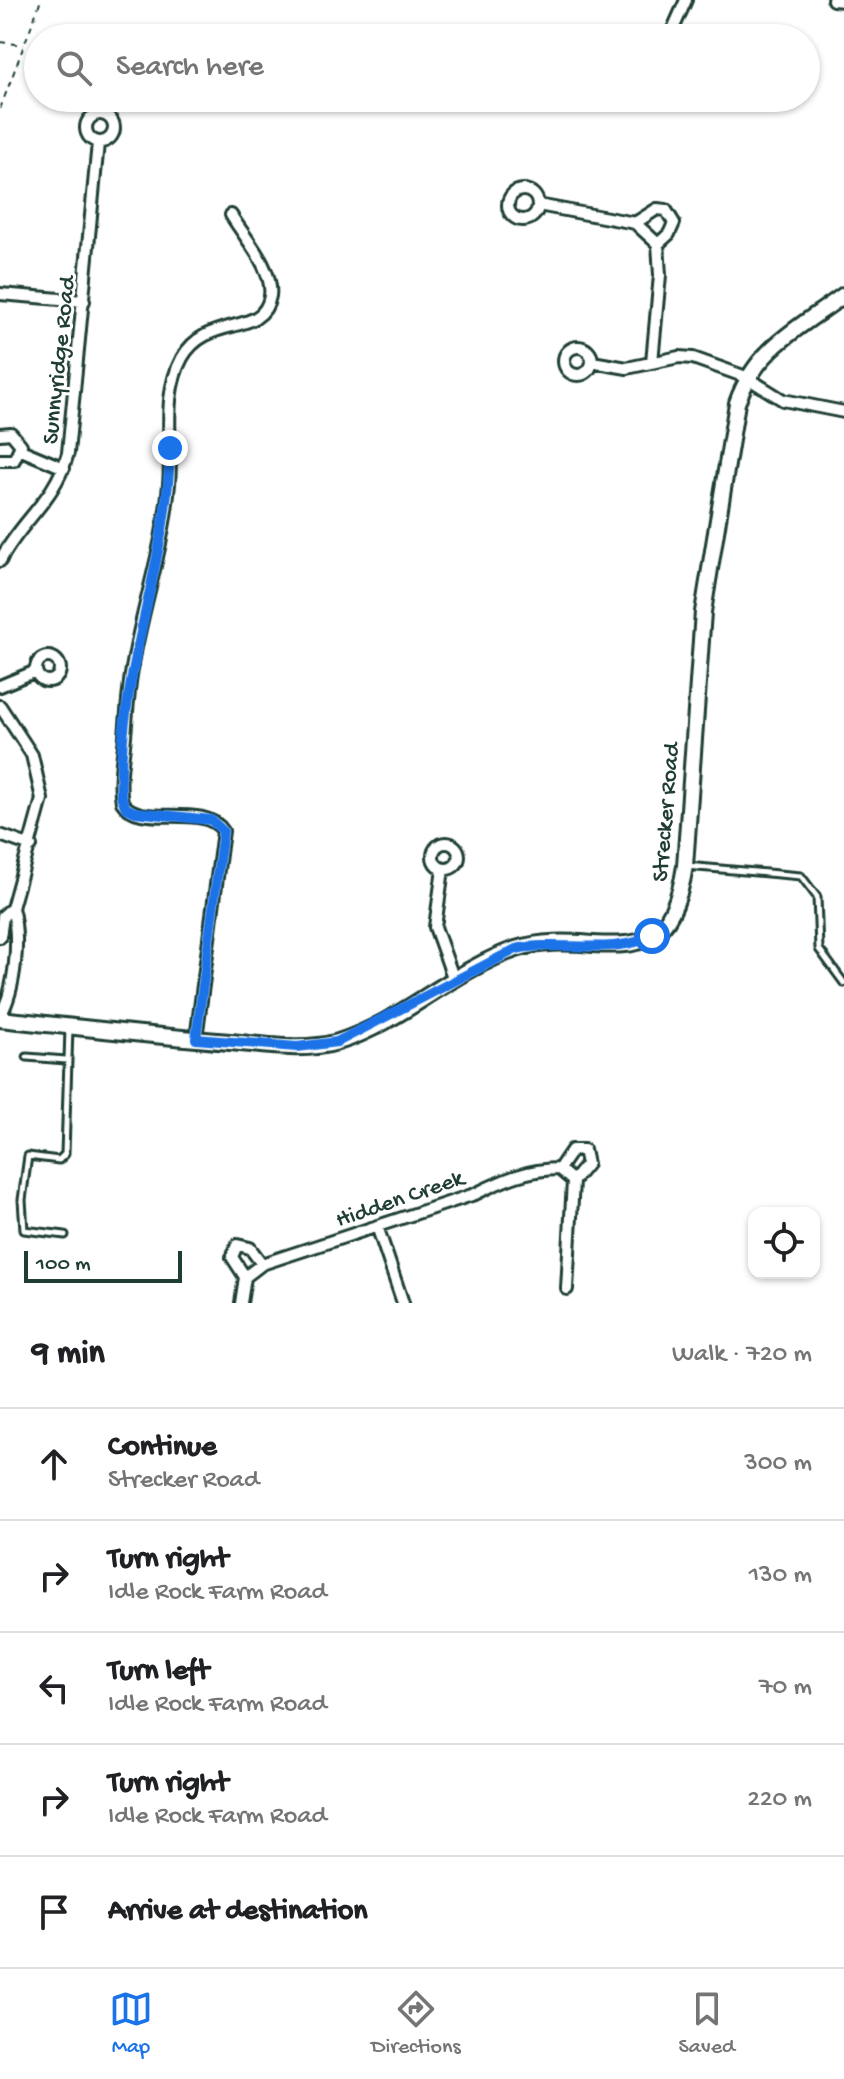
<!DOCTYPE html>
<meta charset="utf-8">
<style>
:root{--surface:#fff;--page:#f2f2f2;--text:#202124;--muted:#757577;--line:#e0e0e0;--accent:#1a73e8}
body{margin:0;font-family:"Gochi Hand",sans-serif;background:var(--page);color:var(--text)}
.controls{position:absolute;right:24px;bottom:24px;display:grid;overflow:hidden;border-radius:16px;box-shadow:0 2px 6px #0004}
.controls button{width:72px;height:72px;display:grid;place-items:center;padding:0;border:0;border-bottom:2px solid var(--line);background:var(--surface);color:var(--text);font:40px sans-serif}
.scale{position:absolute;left:24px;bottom:20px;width:158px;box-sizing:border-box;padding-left:8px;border:4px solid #1f3d34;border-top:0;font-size:22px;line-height:28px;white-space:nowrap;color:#1f3d34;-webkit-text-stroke:6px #fff;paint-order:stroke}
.stop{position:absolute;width:24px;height:24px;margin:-18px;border:6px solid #1a73e8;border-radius:50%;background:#fff}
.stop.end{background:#1a73e8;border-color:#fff;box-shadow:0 2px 8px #0008}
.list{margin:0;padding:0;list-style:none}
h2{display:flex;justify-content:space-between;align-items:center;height:104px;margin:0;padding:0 32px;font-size:34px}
h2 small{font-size:26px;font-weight:400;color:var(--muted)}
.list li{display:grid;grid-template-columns:52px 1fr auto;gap:24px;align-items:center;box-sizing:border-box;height:112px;padding:0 32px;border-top:2px solid var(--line)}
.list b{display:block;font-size:30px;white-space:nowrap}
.list p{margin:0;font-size:26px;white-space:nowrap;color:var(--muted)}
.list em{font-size:26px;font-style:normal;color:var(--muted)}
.icon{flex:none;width:44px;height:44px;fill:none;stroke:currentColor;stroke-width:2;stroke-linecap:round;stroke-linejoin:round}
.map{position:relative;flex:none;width:844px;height:1303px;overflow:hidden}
.search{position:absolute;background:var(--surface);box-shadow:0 2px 6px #0004;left:24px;right:24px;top:24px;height:88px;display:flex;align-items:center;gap:20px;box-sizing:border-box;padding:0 28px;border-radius:44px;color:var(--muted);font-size:30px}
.sheet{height:664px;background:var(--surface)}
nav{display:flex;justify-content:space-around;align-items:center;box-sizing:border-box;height:112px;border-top:2px solid var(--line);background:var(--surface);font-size:22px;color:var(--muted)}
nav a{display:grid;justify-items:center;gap:4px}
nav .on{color:var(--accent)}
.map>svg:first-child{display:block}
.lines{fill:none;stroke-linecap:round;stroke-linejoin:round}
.lane-casing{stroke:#1f3d34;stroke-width:11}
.street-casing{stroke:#1f3d34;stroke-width:16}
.secondary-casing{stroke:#1f3d34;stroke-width:20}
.path{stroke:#1f3d34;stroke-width:2;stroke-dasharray:6 6;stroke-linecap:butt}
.lane{stroke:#fff;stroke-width:5}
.street{stroke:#fff;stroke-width:10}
.secondary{stroke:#fff;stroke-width:14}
.route{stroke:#1a73e8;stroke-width:10}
.labels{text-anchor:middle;stroke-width:6;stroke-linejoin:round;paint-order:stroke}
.street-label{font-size:24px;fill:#1f3d34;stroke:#fff}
</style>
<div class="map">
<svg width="844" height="1303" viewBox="0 0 844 1303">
<rect width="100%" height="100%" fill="#fff"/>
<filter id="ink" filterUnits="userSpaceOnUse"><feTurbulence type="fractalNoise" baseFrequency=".0125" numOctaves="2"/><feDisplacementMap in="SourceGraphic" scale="16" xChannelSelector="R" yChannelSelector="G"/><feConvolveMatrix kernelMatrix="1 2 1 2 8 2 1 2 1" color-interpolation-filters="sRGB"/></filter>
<g filter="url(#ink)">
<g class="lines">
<defs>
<path id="lane" d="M686 866 801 876 817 897 819 949 844 983
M27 1057 66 1060
M65 1235 24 1230 22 1200 28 1156 59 1160 65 1154 69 1028"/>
<path id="street" d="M833 0 844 1
M669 38 686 0
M86 128a14 14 0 1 1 28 0a14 14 0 1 1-28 0Z
M508 205a15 15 0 1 1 30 0a15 15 0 1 1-30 0Z
M538 205 635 223 658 244 660 275 652 362
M635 223 657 209 666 210 674 223 669 234 658 244
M0 294 84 301
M564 361a14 14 0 1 1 28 0a14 14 0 1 1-28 0Z
M592 362 627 368 679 357 693 358 746 377 783 400 844 412
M0 434 11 433 21 445 14 460H0
M21 450 64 468
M0 561C21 520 55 501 68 453L98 143
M36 669a12 12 0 1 1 24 0a12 12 0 1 1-24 0Z
M0 686 36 671
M0 706 32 755 42 799 12 908C20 937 16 989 0 1016
M0 835 31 846
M433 856a13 13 0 1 1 26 0a13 13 0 1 1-26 0Z
M443 869 435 927 454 980
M0 937 3 916 12 908
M196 1039 223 831C204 801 139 830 122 802 118 781 123 758 125 736 127 714 128 691 132 669 142 607 164 547 169 484 173 442 161 397 182 358 207 313 263 338 270 296 274 269 244 237 231 215
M559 1169 572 1150H584L587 1164 573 1181
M377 1226 403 1303
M245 1277 262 1264 475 1194C503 1180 528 1169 559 1169L573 1181 567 1289
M245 1277 232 1257 237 1245 250 1248 262 1264
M241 1303 245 1277"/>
<path id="secondary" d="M0 1019C76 1027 153 1036 230 1042 265 1045 304 1052 338 1042 402 1022 453 970 516 949 595 924 666 989 685 866L703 612 737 403C756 348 799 328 844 295"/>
</defs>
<use href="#lane" class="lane-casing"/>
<use href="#street" class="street-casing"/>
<use href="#secondary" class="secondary-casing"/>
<path class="path" d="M0 42 24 45
M0 109 41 0"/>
<use href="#lane" class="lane"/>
<use href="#street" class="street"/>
<use href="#secondary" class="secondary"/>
</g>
</g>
<g class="lines" filter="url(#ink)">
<path class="route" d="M170 448C168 566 117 677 121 796L126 808 135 812 211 820 223 831 196 1039 297 1047 337 1042 516 949C560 940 611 956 652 936"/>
</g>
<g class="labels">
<g class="street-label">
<text transform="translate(57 360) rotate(-84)" y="8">Sunnyridge Road</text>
<text transform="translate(664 812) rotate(-85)" y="8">Strecker Road</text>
<text transform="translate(399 1197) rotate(-19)" y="8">Hidden Creek</text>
</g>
</g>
</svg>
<div class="controls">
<button><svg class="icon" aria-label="locate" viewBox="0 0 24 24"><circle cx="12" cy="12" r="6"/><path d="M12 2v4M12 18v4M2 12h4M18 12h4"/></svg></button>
</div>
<div class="scale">100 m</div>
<div class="stop" style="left:652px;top:936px"></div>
<div class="stop end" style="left:170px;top:448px"></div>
<div class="search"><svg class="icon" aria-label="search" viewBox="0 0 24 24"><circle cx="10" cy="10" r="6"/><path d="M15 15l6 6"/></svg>Search here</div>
</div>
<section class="sheet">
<h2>9 min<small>Walk · 720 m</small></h2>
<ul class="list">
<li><svg class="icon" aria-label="ahead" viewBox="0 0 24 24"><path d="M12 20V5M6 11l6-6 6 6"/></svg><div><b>Continue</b><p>Strecker Road</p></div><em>300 m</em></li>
<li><svg class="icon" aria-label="right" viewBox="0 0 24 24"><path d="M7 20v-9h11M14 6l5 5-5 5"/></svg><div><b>Turn right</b><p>Idle Rock Farm Road</p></div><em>130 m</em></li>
<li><svg class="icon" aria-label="left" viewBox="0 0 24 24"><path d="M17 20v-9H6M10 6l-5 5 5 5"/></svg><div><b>Turn left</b><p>Idle Rock Farm Road</p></div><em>70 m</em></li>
<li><svg class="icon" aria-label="right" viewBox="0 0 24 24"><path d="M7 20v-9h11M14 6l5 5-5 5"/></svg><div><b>Turn right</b><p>Idle Rock Farm Road</p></div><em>220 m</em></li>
<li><svg class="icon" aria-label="arrive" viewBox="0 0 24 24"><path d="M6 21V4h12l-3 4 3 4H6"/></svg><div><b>Arrive at destination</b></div></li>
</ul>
</section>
<nav>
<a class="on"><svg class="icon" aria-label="map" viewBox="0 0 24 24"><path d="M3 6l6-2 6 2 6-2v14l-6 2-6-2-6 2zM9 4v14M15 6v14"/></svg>Map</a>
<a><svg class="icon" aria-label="directions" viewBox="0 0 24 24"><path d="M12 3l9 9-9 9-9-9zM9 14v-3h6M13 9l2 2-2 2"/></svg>Directions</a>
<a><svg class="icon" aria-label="saved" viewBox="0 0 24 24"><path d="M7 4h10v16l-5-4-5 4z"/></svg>Saved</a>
</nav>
